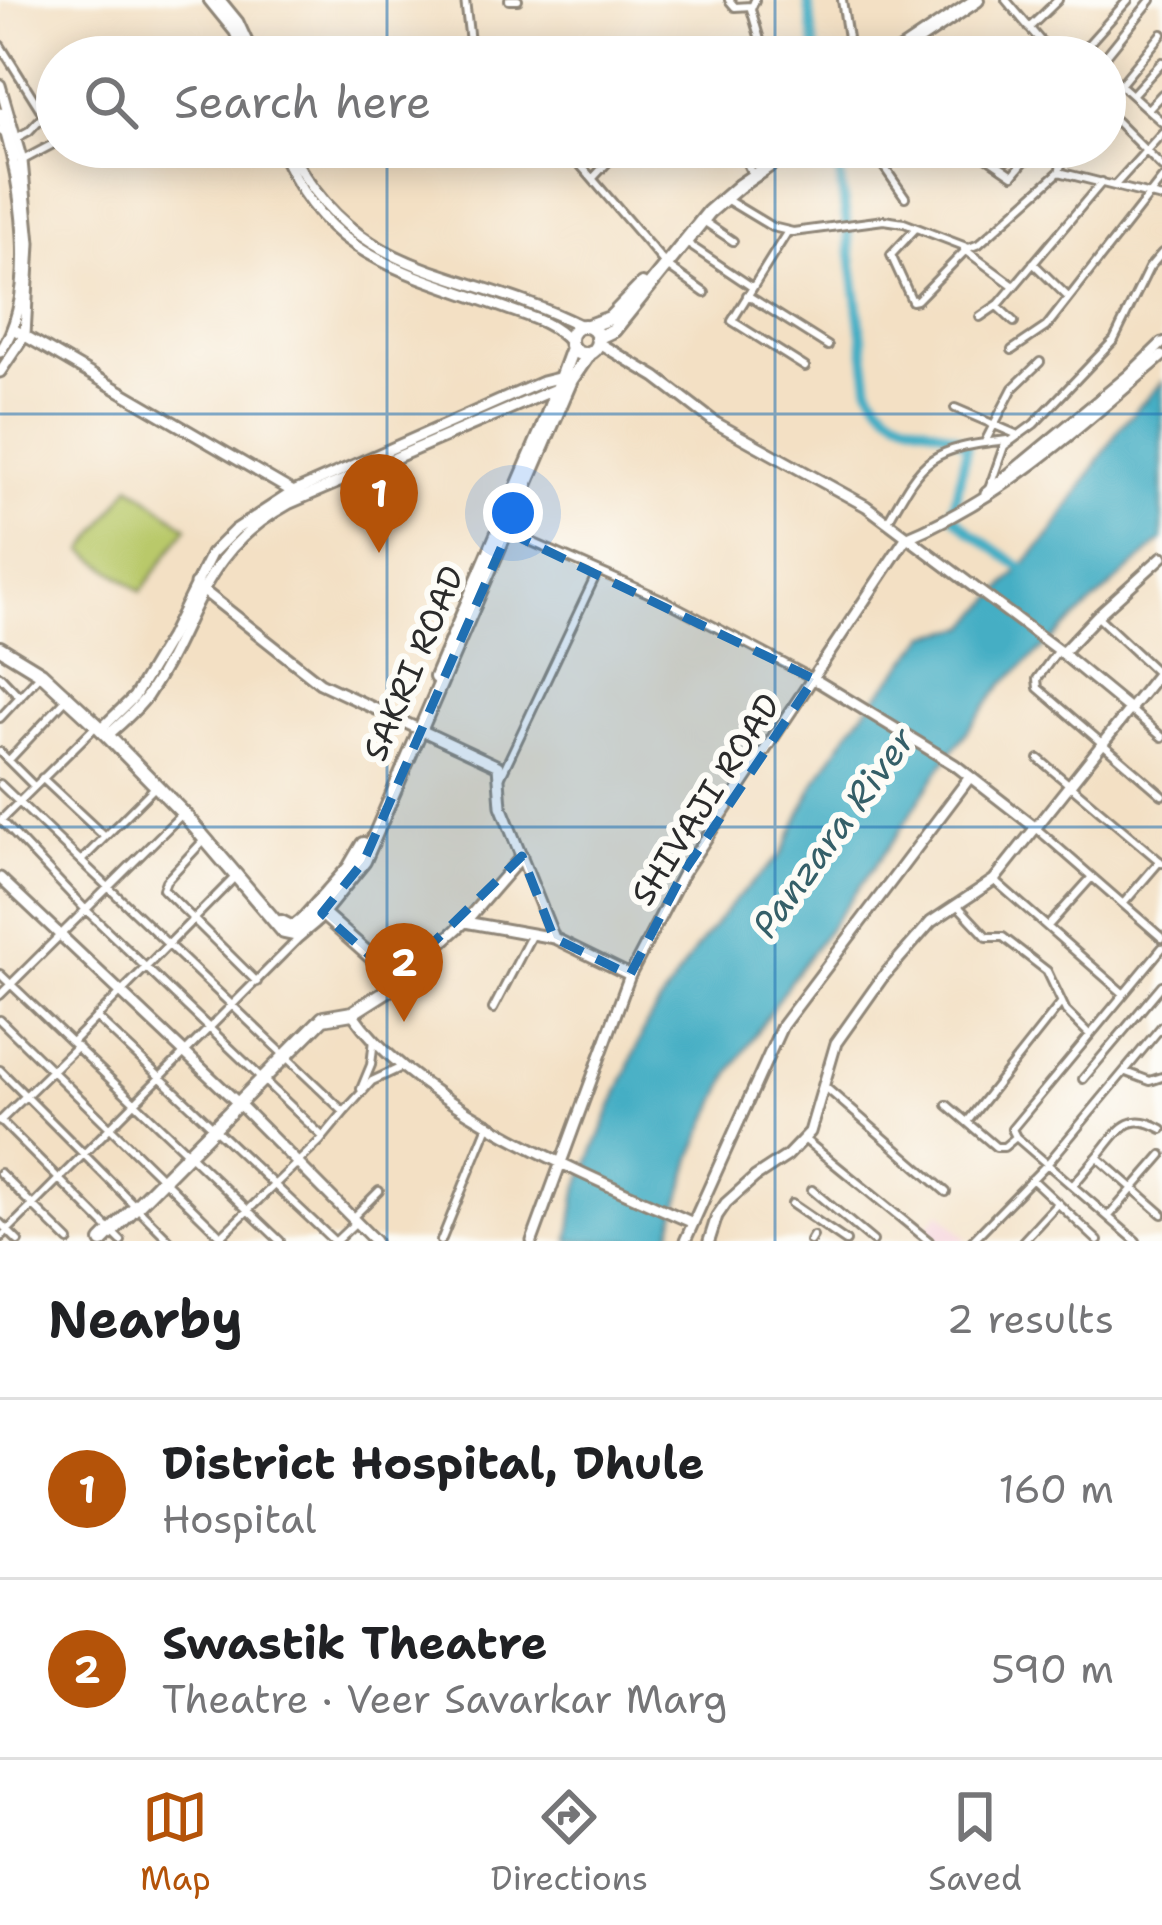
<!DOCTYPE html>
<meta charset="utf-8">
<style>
:root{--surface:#fff;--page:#f6f6f6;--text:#202124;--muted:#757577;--line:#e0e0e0;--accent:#b45309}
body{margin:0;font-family:"Shantell Sans",sans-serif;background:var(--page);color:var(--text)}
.you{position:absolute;left:513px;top:513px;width:42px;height:42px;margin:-30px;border:9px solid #fff;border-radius:50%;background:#1a73e8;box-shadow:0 0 0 18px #1a73e833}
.badge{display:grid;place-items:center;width:78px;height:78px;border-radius:50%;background:var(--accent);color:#fff;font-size:39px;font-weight:700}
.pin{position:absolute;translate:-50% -99px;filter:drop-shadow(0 3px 6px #0008)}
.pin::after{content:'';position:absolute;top:63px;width:42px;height:36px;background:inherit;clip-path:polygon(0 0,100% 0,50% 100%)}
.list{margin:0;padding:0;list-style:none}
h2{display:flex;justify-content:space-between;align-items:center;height:156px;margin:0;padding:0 48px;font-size:51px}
h2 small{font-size:39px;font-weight:400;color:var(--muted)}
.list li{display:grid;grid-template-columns:78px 1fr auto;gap:36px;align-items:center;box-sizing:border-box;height:180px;padding:0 48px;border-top:3px solid var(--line)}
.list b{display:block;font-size:45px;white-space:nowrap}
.list p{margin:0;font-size:39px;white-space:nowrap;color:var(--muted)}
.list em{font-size:39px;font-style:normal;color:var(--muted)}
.icon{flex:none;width:66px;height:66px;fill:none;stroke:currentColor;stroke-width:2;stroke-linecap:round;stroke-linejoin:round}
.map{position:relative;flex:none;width:1162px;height:1241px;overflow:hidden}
.search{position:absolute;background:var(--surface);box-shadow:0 6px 30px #0003;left:36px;right:36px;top:36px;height:132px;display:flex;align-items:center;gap:30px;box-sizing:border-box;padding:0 42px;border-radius:66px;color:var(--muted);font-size:45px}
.sheet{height:516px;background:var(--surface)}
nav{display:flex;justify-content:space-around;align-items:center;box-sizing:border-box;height:168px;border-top:3px solid var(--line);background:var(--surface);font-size:33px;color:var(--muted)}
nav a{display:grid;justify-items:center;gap:6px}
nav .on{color:var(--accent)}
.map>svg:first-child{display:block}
.built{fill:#f5cfd9}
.green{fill:#b9c96b;stroke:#727a4b;stroke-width:3}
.water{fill:#45aec4;stroke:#386c78;stroke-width:3}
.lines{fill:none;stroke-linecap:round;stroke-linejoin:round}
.river{stroke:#45aec4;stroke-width:10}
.street-casing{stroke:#8f8678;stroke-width:12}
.secondary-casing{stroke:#8f8678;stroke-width:15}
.primary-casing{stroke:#8f8678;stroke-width:18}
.street{stroke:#fff;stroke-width:6}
.secondary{stroke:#fff;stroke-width:9}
.primary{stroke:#fff;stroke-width:12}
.marked{fill:#1f6fb2;fill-opacity:0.2;stroke:#1f6fb2;stroke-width:9;stroke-dasharray:24 15;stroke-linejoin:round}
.grid{fill:none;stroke:#1f6fb2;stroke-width:3;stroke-opacity:0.55}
.labels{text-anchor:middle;stroke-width:12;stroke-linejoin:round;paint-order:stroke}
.street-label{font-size:33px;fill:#2b2b2b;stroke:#fdfcf7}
.water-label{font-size:36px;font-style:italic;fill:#355f68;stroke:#fdfcf7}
</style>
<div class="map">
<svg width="1162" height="1241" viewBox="0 0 1162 1241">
<rect width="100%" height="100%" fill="#fdfcf7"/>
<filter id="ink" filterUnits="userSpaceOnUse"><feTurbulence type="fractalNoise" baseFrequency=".00833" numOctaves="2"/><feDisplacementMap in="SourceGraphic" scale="24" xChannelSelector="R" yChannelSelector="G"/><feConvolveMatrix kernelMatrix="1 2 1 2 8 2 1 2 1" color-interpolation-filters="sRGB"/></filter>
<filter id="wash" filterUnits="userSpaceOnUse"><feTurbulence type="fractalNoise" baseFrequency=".004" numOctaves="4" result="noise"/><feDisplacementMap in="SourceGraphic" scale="48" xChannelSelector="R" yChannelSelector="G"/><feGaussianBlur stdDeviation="2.7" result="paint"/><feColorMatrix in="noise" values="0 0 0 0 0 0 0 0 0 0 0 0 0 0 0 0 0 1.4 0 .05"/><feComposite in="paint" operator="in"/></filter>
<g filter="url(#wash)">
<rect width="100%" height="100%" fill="#f3e0c4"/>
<path class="built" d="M940 1212 968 1241H931L922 1233Z"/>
<path class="green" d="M131 485 187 527 141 592 84 551Z"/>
<path class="water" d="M1162 382V540L1001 686 944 762 894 840 790 981 730 1073 693 1155 668 1241H569L577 1191 646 1025 695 950 733 902 782 854 816 781 851 728 928 635 968 627 1051 534 1121 426Z"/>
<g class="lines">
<path class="river" d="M808 0 816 57
M836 147 869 386C892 434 939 418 967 446L952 514 972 533 1029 573"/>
</g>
</g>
<g filter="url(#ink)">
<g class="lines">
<defs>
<path id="street" d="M465 0 470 42 477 57
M509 0H518
M729 0 735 7 751 6
M755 0 751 9 765 57
M842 0 851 57
M1006 0 1054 57
M1029 28 1058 0
M0 45 57 136
M908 55 909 57
M1021 57 1040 41
M1077 57 1128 0
M1105 57 1151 0
M1105 71 1162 122
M1120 85 1162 34
M1132 95 1162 62
M1148 109 1162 94
M1105 110 1162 167
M0 130 16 138 29 131 44 115
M565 147 667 266 705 293
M739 147 753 176
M875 147 873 151 905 197
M928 147 934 152 944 147
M972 147 1013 175 1036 147
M23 160 57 142
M1059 172 1162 198
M593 178 622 147
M1116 184 1162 133
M724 198 772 227 793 232 884 220 904 223 969 248 979 244 1059 172 1066 147
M702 220 733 241
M916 228 891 255 912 301 917 300 966 250
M788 231 732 321 805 367
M685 242 752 287
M964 249 1014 286
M1033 263 1068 297
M747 295 828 346
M997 306 1014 322
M980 317 999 304 1102 182
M1012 350 1046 327 1162 179
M955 408 1018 435
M985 442 1013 388 1040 362
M989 489 1004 446 1034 424 1114 340 1149 268 1162 253
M888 521C924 456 930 449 1007 440
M509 532 664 600 814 679
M1097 616 1162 677
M1058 650 1037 679 1038 688 1162 795
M0 676 20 697
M1132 711 1162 737
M0 718 39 676
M0 752 34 786
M1039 759 1162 863
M9 760 67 698
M501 776 597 573
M42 778 105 837
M0 784 344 1112 320 1141 216 1241
M1 820 86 910 323 1137
M1 820 97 725
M1036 828 1162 938
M205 839 166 881 163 889 257 982
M82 860 156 786
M994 880 1124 994 1012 1129 1016 1137 1136 1241
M1123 904 1160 861
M958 906 987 937H1003L1047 971 1066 1011 1090 1035
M1048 926 1092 877
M0 974 280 1241
M1124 994 1162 948
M0 995 183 813
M493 1009 532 934
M96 1017 334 1241
M0 1020 226 1241
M72 1042 234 878
M0 1070 170 1241
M1126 1072 1150 1081 1162 1077
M1083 1079 1162 985
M823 1085 946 1192
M361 1089 371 1065 374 1039
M947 1105 996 1147H1004L1016 1137
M344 1112 372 1081 402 1067
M0 1120 121 1241
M0 1121 77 1046
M967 1122 1061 1003
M804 1139 929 1241
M1097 1157C1118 1132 1127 1109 1162 1129
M0 1173 69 1241
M1032 1179 1098 1241
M1074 1184 1097 1157 1162 1214
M812 1190 873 1241
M792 1204 846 1241
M1109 1216 1162 1155
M352 1218 379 1191
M0 1223 18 1241
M0 1238 302 935
M336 1241 356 1222
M441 1241 489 1123
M810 1241 813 1236
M972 1241 1048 1163 1162 1026
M1023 1241 1058 1203"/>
<path id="secondary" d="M209 0 235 32 245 57
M220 0 238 22 254 57
M0 85 22 161 30 243 25 335 0 372
M0 113C20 177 41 293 0 352
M280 147C324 259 406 271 505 308 530 317 552 322 570 342
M288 147C356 283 463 266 581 326
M15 330 295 493
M597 342 656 377 716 423 866 506 1058 650 1132 711
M986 493 1129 375 1162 343
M195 584 320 683 498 766 501 806 554 938 630 975
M1062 653 1097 616 1162 557
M814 679 955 765 1036 828
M101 729 134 697 170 637 211 554 235 530 293 492 542 382 562 377
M107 736C120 724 136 711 147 696 200 618 197 554 290 503L558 388
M0 878 239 1104 375 1241
M465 922 522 856
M397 983 465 922 554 938
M352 1013C417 1107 588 1176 691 1222
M532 1241 630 975 683 873 906 538C1003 498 1083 425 1162 356
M685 1241 782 1026 970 777
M709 1241 717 1216 726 1203 755 1177 787 1156 810 1132 836 1043 882 978 931 922 994 880 1162 669"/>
<path id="primary" d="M892 57 977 0
M588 326 610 318 642 285
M570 340a14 14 0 1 1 28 0a14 14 0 1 1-28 0Z
M597 338 614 330 709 212 739 186 796 147
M0 648 41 673 97 725 183 813 284 932 298 935 316 920 364 861 571 380 590 352
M436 677 542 430 572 348
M281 922 293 928 302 921 349 868 363 844
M102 1241 323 1018 352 1013 396 985 394 977 316 908"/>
</defs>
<use href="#street" class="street-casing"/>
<use href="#secondary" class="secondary-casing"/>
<use href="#primary" class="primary-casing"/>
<use href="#street" class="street"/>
<use href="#secondary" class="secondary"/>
<use href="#primary" class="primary"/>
</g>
</g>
<path class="marked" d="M508 532 814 679 683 873 630 975 554 938 522 856 396 979 322 913 364 861Z"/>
<path class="grid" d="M387 0V57M775 0V57M387 147V1241M775 147V1241M0 414H1162M0 827H1162"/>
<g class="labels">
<g class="street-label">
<text transform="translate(413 663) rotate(-67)" y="12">SAKRI ROAD</text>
<text transform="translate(705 799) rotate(-57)" y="12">SHIVAJI ROAD</text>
</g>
<g class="water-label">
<text transform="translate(833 832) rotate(-54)" y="13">Panzara River</text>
</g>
</g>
</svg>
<div class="you"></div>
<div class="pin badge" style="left:379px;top:553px">1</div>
<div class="pin badge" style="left:404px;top:1022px">2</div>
<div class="search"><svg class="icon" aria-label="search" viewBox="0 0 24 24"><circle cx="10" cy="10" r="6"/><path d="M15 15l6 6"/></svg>Search here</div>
</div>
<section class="sheet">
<h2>Nearby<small>2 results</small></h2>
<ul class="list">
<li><span class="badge">1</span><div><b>District Hospital, Dhule</b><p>Hospital</p></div><em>160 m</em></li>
<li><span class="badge">2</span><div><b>Swastik Theatre</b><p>Theatre · Veer Savarkar Marg</p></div><em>590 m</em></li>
</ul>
</section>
<nav>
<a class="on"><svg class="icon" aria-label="map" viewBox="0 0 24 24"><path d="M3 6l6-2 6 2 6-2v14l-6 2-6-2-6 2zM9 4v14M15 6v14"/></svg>Map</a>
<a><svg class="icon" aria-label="directions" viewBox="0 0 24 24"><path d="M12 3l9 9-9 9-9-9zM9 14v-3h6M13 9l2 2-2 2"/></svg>Directions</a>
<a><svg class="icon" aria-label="saved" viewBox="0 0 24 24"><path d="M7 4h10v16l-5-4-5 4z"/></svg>Saved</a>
</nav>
